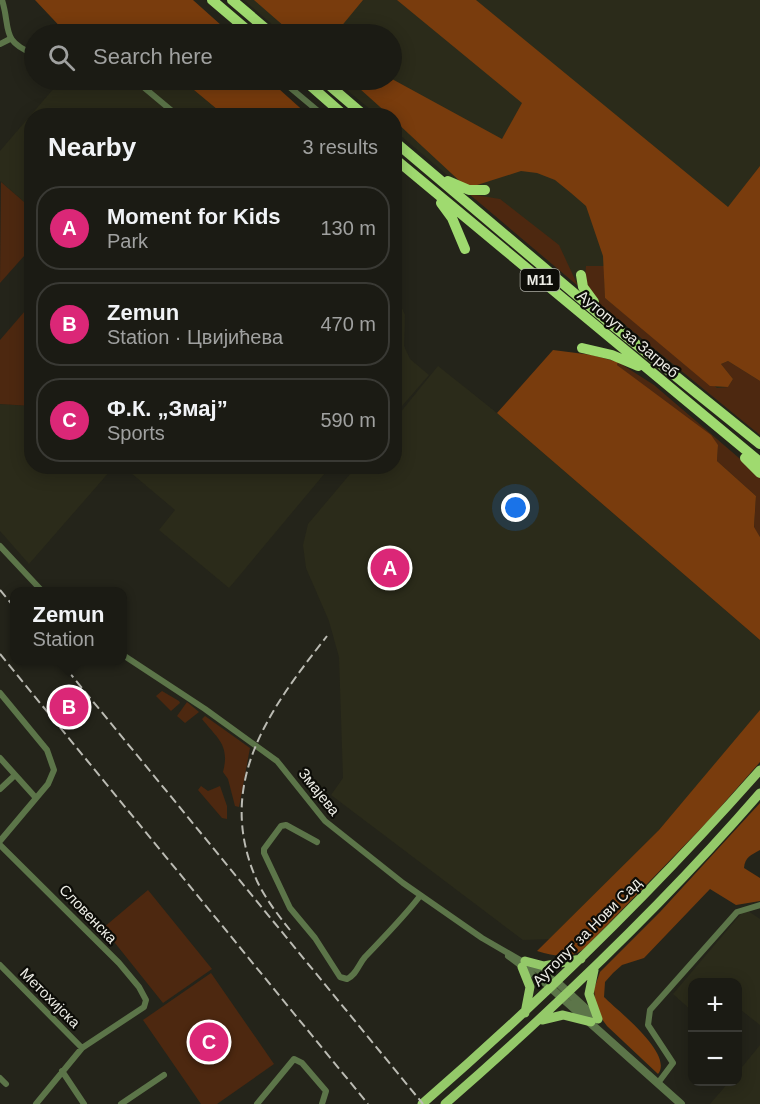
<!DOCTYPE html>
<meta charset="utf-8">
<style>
:root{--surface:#1b1b14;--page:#24241d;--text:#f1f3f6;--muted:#a0a1a0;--line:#393934;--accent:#db2777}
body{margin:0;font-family:Arial,sans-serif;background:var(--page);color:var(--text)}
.controls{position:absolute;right:18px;bottom:18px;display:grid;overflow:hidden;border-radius:12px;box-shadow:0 3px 15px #0003}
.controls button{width:54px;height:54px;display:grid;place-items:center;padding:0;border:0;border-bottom:2px solid var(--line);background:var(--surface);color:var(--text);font:30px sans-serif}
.you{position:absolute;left:516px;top:508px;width:21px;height:21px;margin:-15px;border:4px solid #fff;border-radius:50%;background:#1a73e8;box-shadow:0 0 0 9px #1a73e833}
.badge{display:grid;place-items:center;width:39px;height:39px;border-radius:50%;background:var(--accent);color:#fff;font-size:20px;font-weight:700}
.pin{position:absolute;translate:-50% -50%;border:3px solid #fff;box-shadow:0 2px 6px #0006}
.popup{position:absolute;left:10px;top:587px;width:117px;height:78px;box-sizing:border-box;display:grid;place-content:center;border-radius:12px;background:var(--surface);filter:drop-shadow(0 2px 4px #0005);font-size:20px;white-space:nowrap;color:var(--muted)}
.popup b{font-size:22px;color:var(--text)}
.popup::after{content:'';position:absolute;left:50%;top:100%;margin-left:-12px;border:12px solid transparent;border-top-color:var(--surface)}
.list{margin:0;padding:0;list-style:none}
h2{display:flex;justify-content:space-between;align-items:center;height:78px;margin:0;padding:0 24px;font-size:26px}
h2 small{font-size:20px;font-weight:400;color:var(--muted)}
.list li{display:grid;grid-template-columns:39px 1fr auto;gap:18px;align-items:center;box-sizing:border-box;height:84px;margin:0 12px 12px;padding:0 12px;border:2px solid var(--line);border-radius:24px}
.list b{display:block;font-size:22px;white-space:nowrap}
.list p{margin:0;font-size:20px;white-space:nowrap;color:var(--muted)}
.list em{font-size:20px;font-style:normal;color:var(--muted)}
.icon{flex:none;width:33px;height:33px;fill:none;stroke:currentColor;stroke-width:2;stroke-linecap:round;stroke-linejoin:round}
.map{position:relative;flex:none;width:760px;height:1104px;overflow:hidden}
.search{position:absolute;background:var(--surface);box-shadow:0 3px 15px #0003;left:24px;top:24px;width:378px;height:66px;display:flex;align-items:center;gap:15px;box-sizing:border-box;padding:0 21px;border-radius:33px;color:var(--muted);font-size:22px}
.panel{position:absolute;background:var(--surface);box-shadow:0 3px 15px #0003;left:24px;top:108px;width:378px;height:366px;border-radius:24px}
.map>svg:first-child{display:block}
.built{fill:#2b2b1a}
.green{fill:#4d2810}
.forest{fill:#793c0d}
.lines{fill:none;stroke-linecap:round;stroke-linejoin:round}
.minor{stroke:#5c7549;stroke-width:6}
.tertiary{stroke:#5c7549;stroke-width:8}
.primary{stroke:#94c969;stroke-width:9}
.trunk{stroke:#9fda6f;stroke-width:10}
.rail{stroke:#bbbbb3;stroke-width:2;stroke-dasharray:9 4.5;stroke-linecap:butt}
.labels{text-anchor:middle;stroke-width:4.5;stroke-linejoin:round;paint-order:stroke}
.shield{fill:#0d0d08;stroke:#aaaaa3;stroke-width:1.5}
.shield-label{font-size:14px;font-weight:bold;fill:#edede6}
.street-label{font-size:15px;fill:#edede6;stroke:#0d0d08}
</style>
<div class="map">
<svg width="760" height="1104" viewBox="0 0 760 1104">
<rect width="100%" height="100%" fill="#24241a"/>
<path class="built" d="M244 0H760V435L590 296 395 131 394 116 377 115 335 80H392V34H283Z
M61 80H182L224 115 32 116 31 208 0 181V151Z
M394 290 405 315 404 346 410 359 429 375 395 414Z
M438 366 497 413 760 640V710L749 726 659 830 551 939 523 940 331 795 343 778 339 657 329 621 306 568 303 545 308 524 356 467 394 466 395 419Z
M0 404 31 406 32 466 106 467 111 470 29 564 0 531Z
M124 467H330L229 588 159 530 175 510Z
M745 909 760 919V1025L741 1010 738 1014V982H692V1011L673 994Z
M760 1045V1104H710L729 1082H738V1072Z"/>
<path class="green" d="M1 182 31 208 32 247 0 283Z
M469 194 500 199 559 245 578 286Z
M586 266H604L605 298 717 388 728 387 733 379 721 364 728 361 760 381V435L592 298 585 278Z
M31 304V406L0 404V340Z
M618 362 654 385 760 476V537L754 528 756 496 717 461 718 445 617 365Z
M162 691 179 701 180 703 171 711 156 696Z
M187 702 199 712 185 723 177 716Z
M205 716 250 748 239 807 235 806 228 779 223 772C230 745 218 739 202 719Z
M201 786 208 791 220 786 227 806V819L222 818 198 790Z
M148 890 212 969 163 1003 103 928Z
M211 973 274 1064 217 1104H201L143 1020Z"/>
<path class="forest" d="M35 0H193L231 34H129L118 26 105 28 99 34 87 31 67 34Z
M254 0H363L335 34H293Z
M397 0H476L728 207 760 166V381L728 361 721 364 733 379 728 387 710 386 605 298 603 256 586 206 571 193 555 180 537 173 521 171 474 186H465L395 121 394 116 389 115 350 80 392 79 502 139 522 103Z
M182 80H269L308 115H224Z
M553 350 592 355 618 362 617 365 711 435 718 445 717 461 756 496 754 527 760 537V640L497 413Z
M760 710V762L709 820 584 949C568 960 555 956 537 951L659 830Z
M760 803V850C751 855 745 857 744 868L760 878V901L736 905 710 889 644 958 622 965 613 973 605 982 604 997C618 1011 674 1054 658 1074L607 1026 596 1011 594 989 600 972 660 912Z"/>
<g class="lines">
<path class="minor" d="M2 0C11 28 0 41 34 54
M0 44 10 39
M135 80 178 116
M281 80 324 116
M0 546 43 592
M123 655 205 709 277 761 325 821 403 883 482 938 558 982
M0 693 47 750 54 770 48 784 0 841
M0 758 36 798
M0 789 14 776
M317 842 286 825 281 826 264 849V853L290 908 315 938 340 977 347 979C357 974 358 965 365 957 384 937 403 918 420 896
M0 845 119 963 139 987 146 1000 144 1007 82 1048 36 1104
M508 956 552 989
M0 965 82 1048
M62 1071 84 1104
M0 1078 6 1084
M658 1083 673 1063 648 1025 650 1010 737 912 760 905
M121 1104 164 1075
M257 1104 294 1059 302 1063 326 1091 322 1104"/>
<path class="tertiary" d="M558 983 597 1019
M552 989 681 1104"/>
<path class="primary" d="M525 961 544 966 581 959
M522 967 530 987 525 1013
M594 970 589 994 598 1019
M542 1020 563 1015 591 1022
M422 1104C543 999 654 890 760 770
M445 1104C556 1007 663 905 760 793"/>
<path class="trunk" d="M212 0 252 34
M232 0 272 34
M304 80 345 116
M323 80 365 116
M394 141 606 320 760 444
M394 158 760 462
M448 181 469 190H485
M441 203 452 218 465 249
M581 275 583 287 594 302
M582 348 612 355 638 366
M745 458 760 473"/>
<path class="rail" d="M0 590 15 608
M0 654 368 1104
M59 660 423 1104
M290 930C278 915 265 898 257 881 214 784 269 710 327 636"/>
</g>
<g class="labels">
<rect class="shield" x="520.5" y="269" width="39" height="22" rx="4.5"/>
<g class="shield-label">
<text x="540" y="285">M11</text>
</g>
<g class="street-label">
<text transform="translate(628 334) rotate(40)" y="5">Аутопут за Загреб</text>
<text transform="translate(319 792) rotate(51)" y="5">Змајева</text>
<text transform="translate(88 914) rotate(46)" y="5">Словенска</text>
<text transform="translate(587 932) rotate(-45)" y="5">Аутопут за Нови Сад</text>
<text transform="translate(50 998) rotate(45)" y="5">Метохијска</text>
</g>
</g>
</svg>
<div class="controls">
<button>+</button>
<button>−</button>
</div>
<div class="you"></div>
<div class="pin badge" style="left:390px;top:568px">A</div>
<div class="pin badge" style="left:69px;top:707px">B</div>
<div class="popup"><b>Zemun</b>Station</div>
<div class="pin badge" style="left:209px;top:1042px">C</div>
<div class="search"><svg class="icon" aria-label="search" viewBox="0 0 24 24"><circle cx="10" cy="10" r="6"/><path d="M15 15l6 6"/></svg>Search here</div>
<section class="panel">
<h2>Nearby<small>3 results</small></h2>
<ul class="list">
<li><span class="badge">A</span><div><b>Moment for Kids</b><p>Park</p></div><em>130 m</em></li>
<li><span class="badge">B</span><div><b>Zemun</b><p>Station · Цвијићева</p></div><em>470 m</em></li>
<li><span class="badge">C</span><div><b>Ф.К. „Змај”</b><p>Sports</p></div><em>590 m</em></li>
</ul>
</section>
</div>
